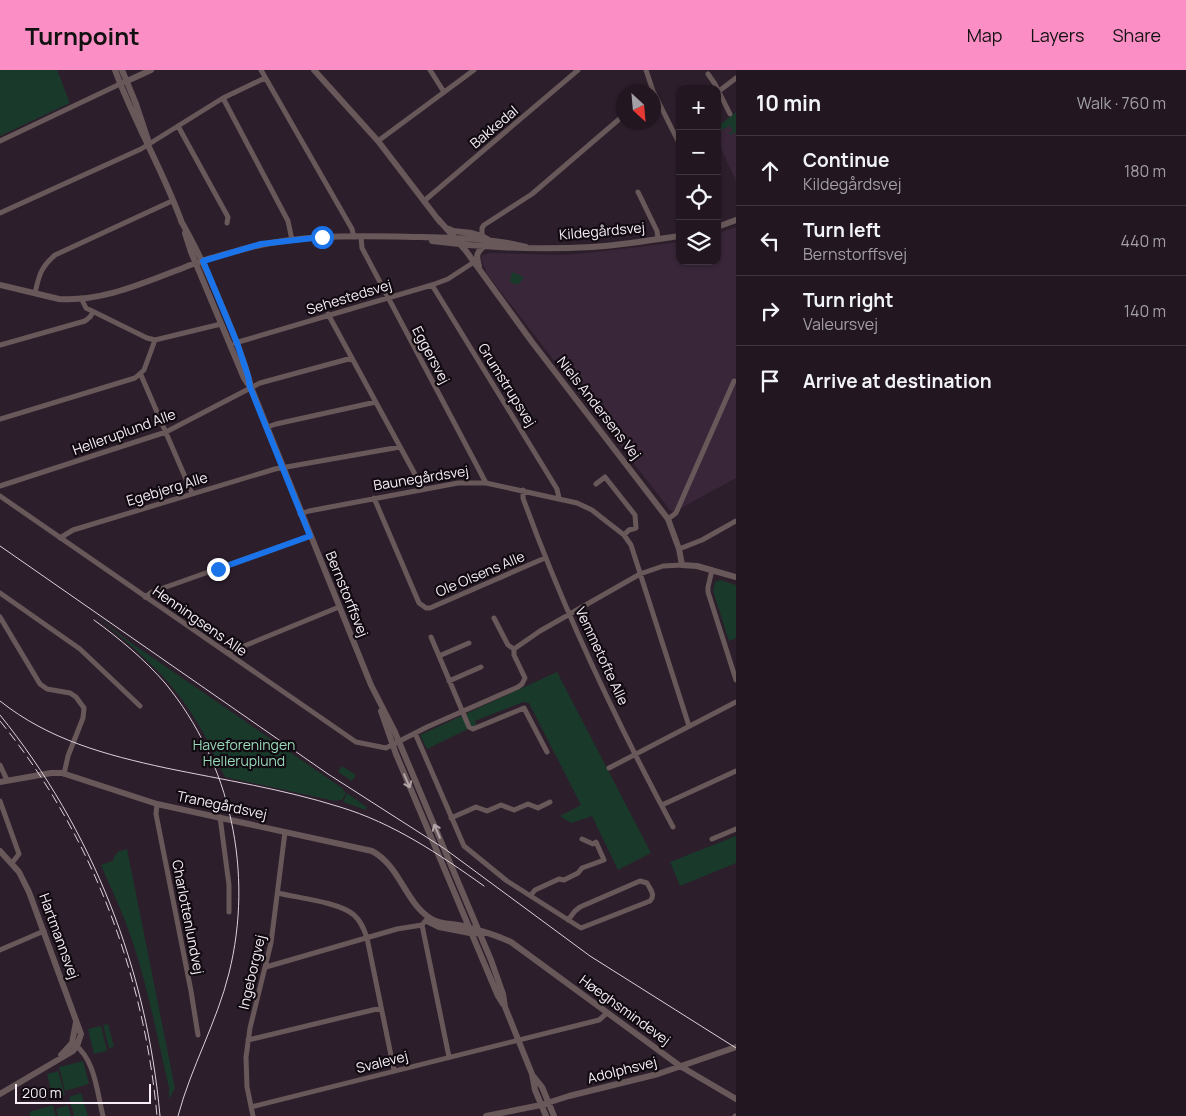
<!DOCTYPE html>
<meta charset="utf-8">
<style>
:root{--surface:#221621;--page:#2e232e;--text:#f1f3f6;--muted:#a29fa5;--line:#3f353f;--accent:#fb8fc5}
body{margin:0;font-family:Manrope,sans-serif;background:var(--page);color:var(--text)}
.controls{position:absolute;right:15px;top:15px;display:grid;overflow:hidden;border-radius:10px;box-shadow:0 1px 4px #0004}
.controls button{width:45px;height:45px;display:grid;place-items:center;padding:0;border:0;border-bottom:1px solid var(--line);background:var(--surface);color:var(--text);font:25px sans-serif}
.compass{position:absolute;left:616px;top:15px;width:45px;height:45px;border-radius:50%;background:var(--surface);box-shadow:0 1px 4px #0004;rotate:154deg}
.scale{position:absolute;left:15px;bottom:12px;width:136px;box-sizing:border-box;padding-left:5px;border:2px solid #f7eef7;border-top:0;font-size:14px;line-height:18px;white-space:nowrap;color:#f7eef7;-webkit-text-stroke:4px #110b11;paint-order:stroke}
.stop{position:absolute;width:15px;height:15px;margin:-11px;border:4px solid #1a73e8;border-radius:50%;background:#fff}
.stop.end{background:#1a73e8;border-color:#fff;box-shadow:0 1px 5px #0008}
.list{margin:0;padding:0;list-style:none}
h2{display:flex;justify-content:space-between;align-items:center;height:65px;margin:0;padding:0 20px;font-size:21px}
h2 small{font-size:16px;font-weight:400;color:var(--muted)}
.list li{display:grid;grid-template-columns:32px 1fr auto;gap:15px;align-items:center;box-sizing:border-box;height:70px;padding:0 20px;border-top:1px solid var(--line)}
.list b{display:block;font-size:19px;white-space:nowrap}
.list p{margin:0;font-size:16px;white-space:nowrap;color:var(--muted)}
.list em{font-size:16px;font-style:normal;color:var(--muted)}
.icon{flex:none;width:28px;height:28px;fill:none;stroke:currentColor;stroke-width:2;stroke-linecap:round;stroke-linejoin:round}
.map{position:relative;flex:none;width:736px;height:1046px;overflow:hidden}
header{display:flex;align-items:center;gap:30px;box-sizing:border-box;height:70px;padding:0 25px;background:var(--accent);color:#111}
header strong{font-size:24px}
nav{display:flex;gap:28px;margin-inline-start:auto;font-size:18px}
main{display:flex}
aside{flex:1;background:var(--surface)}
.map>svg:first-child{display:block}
.built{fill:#392639}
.green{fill:#19392a}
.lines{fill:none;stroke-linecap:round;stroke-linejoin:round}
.minor{stroke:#695859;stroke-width:5}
.tertiary{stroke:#695859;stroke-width:6}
.tram{stroke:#dbd1db;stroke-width:1}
.rail{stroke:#dbd1db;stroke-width:1;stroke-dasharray:10 5;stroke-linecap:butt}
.oneway{stroke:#b0a3a8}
.route{stroke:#1a73e8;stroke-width:6}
.labels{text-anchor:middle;stroke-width:4.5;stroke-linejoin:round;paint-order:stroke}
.street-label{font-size:14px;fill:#f7eef7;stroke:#110b11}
.park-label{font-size:14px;fill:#98dab9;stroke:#110b11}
</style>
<header>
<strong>Turnpoint</strong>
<nav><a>Map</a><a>Layers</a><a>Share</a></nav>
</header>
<main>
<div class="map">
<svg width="736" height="1046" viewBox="0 0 736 1046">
<rect width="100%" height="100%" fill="#2d1e2c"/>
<path class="built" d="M736 42V111L717 70V58Z
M736 157V408L674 442 670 440 487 204 481 189 482 185 491 183 560 185 588 183 680 172V191H717V164Z"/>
<path class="green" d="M0 0H57L70 33 0 66Z
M736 42V62L730 65 729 63 733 61 730 56 717 62V57Z
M512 202 524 207 519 214H514L510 211Z
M720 510 736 515V568L729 571 713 521 715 512Z
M94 544 130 572 342 718 346 723 342 730 335 731 225 707C215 688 207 667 195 649 170 606 131 576 94 544Z
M557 602 651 783 618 800 592 746 571 753 560 746 581 735 529 633 523 632 475 651 476 655 427 679 420 665Z
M342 696 356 705 352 711 338 702Z
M347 723 367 737 366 740 343 732Z
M736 766V793L680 816 670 792Z
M127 779 175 1018 169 1029V1018C156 961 145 902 124 848 117 830 108 812 101 795L114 790V786L117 784V782Z
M108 954 114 977 109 978 103 955Z
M101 956 107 981 94 984 88 959Z
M83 991 89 1014 65 1021 59 997Z
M58 1001 65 1025 53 1028 47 1004Z
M81 1023 88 1046H74L69 1027Z
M53 1035 56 1046H31L29 1042Z
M68 1035 71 1046H58L56 1039Z"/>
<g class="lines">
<path class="minor" d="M261 0 352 159 354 167
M430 0 444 22
M646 0 653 21 680 75
M708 4 715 14 730 44
M719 21 736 8
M223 28 288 151 292 170
M178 56 228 147 227 153
M0 71 120 14
M378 71 474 0
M638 122 657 161 658 169
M424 131 578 0
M0 143 141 79 223 28 265 8
M482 166V158L484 155 532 124 624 45
M361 167 362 178 486 413
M432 215 557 419 559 428
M35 223C39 205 41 197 55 185L172 131
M81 228 86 238 147 268 155 270 221 254
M328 244 423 419
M235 273 432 215 448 209 471 194
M0 275 85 251 90 247 93 242
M141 305 192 423
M0 349 135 308 144 300 155 270
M267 357 276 354 376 332
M596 414 605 407 635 445 636 458 629 460 624 465
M0 416 166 362 260 313 352 288
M523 420V428C564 541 616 651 673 757
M0 426 356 672 386 678 427 657 518 617 522 614 525 608 514 585V579
M374 428 419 533 426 538H430L545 488
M300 444 309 441 458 413H486L577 433 592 440 602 448 624 465 631 475 689 656
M668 449 676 443 734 311
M60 468 73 460 275 399 400 377
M679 479 702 470 736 451
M712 500 708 517V522L736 610
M0 523 80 579 140 636
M145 527 152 522 310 466
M0 547 40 614 47 619 70 623 76 627 84 638 83 648 68 686 64 704
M494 548 508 575 514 579
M431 567 469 657 473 659 524 638 547 682
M514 579 540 561 640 504 663 496 682 495
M227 583 339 537
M439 586 469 573
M449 611 481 597
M415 663 464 776 507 811 581 858 650 831C656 825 650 819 647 813L640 811 580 837 575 841 568 850
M0 695 7 710
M609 698 736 632
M0 731 19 784 12 793
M157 734 156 744 191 921 198 965
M662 735 736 701
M220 747 229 815V842
M451 748 476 737 487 741 501 735 514 740 528 734 538 738 550 732
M712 769 736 759
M278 823C298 828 339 832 354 845 361 851 364 859 367 868L394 1000
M531 825 535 820 559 809 564 810 578 803 582 798 604 790 596 772 593 774 582 769
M422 855 449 987
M0 880 44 861
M266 897 397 859 422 855 427 849
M248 970 381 938
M74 974C95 989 97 1022 103 1046
M251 1037 599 950 607 943
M253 1046 247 1017 246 987 250 958 271 873 285 762
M735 1046H736"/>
<path class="tertiary" d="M115 0C134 52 163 100 182 153
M122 0 136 34 148 70
M314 0 378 71 440 152
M125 12 151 0
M438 149 466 181 532 272 668 449 679 479 682 495 697 496 736 507
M181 151C199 182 213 215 227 248 236 270 246 294 251 317L371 615 394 660 491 890 503 924 505 937 532 1004 535 1020 546 1046
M717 157 736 150
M449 159 453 161 472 163 482 166 489 170
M185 163 191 182 244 308 248 314
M432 171C485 178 539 180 592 177 622 175 651 170 680 166
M479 196C476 186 476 183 484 176
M0 215 59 229C102 232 143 213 183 198 201 190 221 185 240 180 298 163 362 166 421 167 456 168 493 168 526 177
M381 641 396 684 498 926 503 934
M0 712 51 703H62L157 734 372 781C400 796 405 832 430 848 439 855 452 853 463 856 479 860 496 865 511 872L680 996 736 1029
M0 781 19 802 29 822 81 964 77 976 73 981 0 1024
M427 851 439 857 475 864
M61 985 72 973 76 952
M534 1007 542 1017 554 1046
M486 1046 541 1035 569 1026 658 1004 736 977"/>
<path class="tram" d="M0 476 328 704 445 779 590 886 736 978
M94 550C120 569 144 589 165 613 231 693 254 803 229 903 217 952 191 997 178 1046
M0 631C49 670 106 685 166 698 224 710 283 719 340 737 393 753 439 784 484 816
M0 645C93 760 147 900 160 1046"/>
<path class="rail" d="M0 651C91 763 144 903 157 1046"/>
</g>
<defs><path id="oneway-shaft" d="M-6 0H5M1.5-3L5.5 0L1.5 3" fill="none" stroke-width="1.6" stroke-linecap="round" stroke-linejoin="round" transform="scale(1.25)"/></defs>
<g class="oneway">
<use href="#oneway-shaft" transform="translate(407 711) rotate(67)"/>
<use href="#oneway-shaft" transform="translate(437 761) rotate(-113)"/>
</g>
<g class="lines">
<path class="route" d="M218 499 310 466 250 317 248 306 237 273 203 191 261 174 322 167"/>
</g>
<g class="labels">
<g class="street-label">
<text transform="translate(494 57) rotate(-40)" y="5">Bakkedal</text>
<text transform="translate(602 161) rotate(-5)" y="5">Kildegårdsvej</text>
<text transform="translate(349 227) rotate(-17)" y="5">Sehestedsvej</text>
<text transform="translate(431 285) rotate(62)" y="5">Eggersvej</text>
<text transform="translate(507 315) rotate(58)" y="5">Grumstrupsvej</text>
<text transform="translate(599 338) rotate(52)" y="5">Niels Andersens Vej</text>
<text transform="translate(124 362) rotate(-20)" y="5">Helleruplund Alle</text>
<text transform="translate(421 408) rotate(-9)" y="5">Baunegårdsvej</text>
<text transform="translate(167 419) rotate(-17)" y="5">Egebjerg Alle</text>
<text transform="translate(480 504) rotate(-23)" y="5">Ole Olsens Alle</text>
<text transform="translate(347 524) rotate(68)" y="5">Bernstorffsvej</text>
<text transform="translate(200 551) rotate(35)" y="5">Henningsens Alle</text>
<text transform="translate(602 586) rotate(65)" y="5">Vemmetofte Alle</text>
<text transform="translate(222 735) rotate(12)" y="5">Tranegårdsvej</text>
<text transform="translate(188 847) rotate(79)" y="5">Charlottenlundvej</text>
<text transform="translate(59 866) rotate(70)" y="5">Hartmannsvej</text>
<text transform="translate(252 902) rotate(-77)" y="5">Ingeborgvej</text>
<text transform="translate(625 940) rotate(36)" y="5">Høeghsmindevej</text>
<text transform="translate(382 992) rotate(-14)" y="5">Svalevej</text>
<text transform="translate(622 1000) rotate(-14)" y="5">Adolphsvej</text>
</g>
<g class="park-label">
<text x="244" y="680">Haveforeningen<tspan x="244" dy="16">Helleruplund</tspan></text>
</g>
</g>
</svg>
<div class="controls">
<button>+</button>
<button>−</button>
<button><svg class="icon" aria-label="locate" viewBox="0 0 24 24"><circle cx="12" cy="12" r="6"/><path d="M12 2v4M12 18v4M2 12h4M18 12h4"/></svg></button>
<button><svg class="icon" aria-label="layers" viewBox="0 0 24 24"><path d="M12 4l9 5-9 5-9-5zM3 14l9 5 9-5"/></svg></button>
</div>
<svg class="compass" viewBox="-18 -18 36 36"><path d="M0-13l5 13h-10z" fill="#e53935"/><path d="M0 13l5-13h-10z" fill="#a29fa5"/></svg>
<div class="scale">200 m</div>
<div class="stop" style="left:322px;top:167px"></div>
<div class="stop end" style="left:218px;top:499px"></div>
</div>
<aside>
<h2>10 min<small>Walk · 760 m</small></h2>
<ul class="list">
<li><svg class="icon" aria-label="ahead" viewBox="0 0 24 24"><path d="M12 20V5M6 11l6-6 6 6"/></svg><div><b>Continue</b><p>Kildegårdsvej</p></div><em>180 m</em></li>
<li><svg class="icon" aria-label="left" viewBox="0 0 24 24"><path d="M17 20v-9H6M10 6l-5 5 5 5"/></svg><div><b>Turn left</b><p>Bernstorffsvej</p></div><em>440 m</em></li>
<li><svg class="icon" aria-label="right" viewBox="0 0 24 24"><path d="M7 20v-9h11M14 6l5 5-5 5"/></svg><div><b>Turn right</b><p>Valeursvej</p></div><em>140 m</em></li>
<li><svg class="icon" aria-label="arrive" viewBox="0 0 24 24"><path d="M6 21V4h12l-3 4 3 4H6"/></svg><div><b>Arrive at destination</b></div></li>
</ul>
</aside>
</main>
